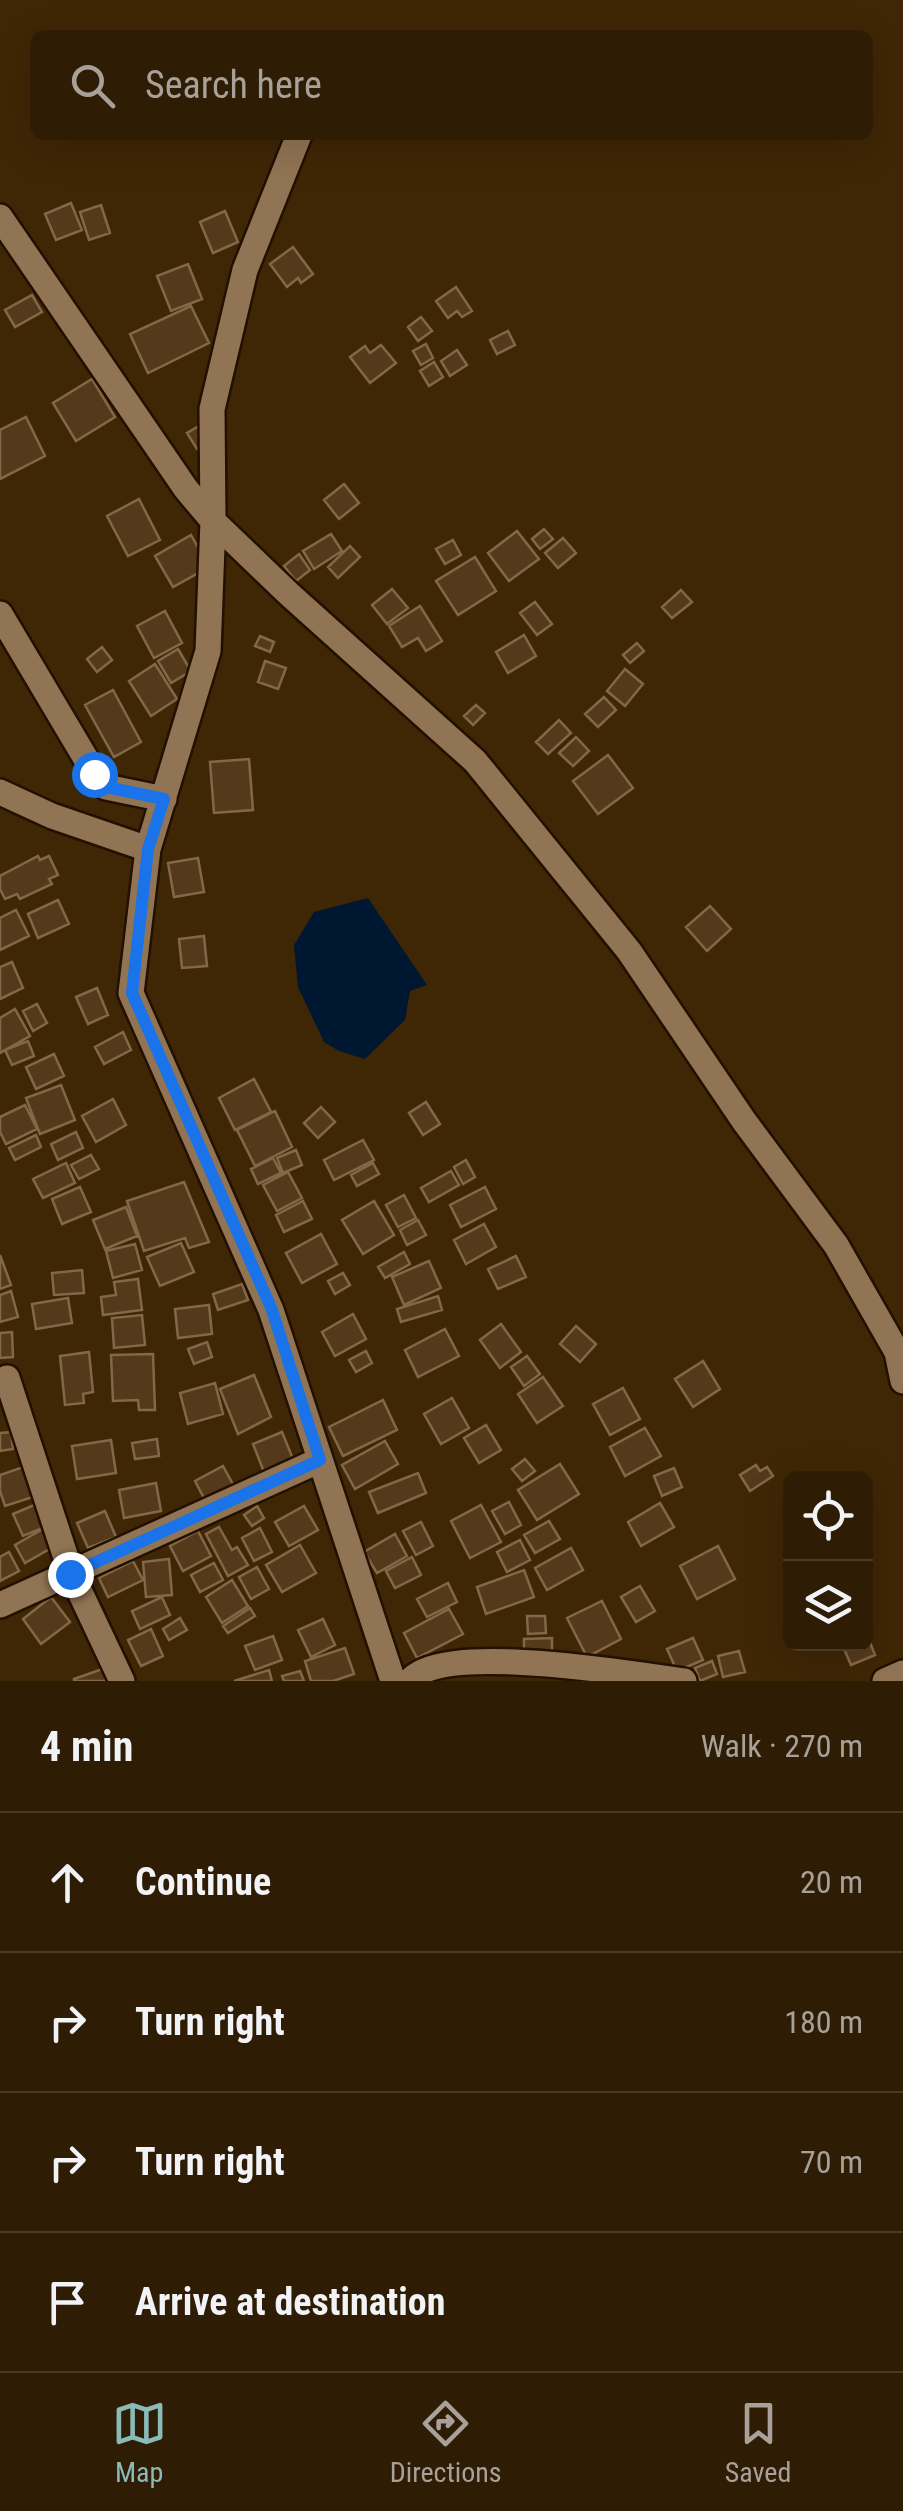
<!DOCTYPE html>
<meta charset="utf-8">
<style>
:root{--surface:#2f1c04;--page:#37250e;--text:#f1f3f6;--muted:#a7a19a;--line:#4a3a26;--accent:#8bbbb9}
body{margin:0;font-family:"Roboto Condensed",sans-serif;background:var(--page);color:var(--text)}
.controls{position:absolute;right:30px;bottom:30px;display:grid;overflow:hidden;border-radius:15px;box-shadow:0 10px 40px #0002}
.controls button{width:90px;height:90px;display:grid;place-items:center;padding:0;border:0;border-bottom:2px solid var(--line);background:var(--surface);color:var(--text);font:50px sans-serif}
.stop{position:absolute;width:30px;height:30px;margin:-22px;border:8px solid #1a73e8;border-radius:50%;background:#fff}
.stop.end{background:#1a73e8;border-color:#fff;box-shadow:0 2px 10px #0008}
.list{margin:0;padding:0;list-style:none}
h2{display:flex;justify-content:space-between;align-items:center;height:130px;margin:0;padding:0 40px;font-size:42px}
h2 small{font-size:32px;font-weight:400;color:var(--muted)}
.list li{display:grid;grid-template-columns:65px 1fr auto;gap:30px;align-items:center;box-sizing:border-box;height:140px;padding:0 40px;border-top:2px solid var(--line)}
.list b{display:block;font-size:38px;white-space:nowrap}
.list em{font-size:32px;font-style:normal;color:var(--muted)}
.icon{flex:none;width:55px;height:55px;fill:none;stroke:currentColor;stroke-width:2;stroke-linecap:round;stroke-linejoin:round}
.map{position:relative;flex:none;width:903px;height:1681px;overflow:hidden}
.search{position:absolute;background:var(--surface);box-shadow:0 10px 40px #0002;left:30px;right:30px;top:30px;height:110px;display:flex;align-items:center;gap:25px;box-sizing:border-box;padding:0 35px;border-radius:15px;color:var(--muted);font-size:38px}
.sheet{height:690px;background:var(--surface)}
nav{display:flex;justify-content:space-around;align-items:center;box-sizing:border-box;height:140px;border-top:2px solid var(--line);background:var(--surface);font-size:28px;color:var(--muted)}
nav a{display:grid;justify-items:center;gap:5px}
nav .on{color:var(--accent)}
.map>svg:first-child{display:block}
.water{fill:#001731}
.building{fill:#543a1a;stroke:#846747;stroke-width:2.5}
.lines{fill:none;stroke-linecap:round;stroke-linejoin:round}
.minor-casing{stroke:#221000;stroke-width:30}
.minor{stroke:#917453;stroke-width:25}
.route{stroke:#1a73e8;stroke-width:12}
</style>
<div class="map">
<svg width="903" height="1681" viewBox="0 0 903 1681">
<rect width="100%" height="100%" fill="#3f2605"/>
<path class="water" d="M368 898 427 985 410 991 405 1020 365 1059 339 1051 324 1042 298 987 294 945 314 912Z"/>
<path class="building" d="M71 203 82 230 56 240 45 214Z
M101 205 110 233 89 240 80 212Z
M225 211 238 242 213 253 200 222Z
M293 247 313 274 301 283 298 278 287 287 270 264Z
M188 264 202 299 171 311 157 276Z
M456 287 472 311 462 317 457 311 448 318 436 301Z
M32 295 42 312 15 327 5 310Z
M191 306 209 343 148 373 130 334Z
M421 317 432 331 418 341 408 327Z
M508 331 515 345 497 354 490 340Z
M426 344 433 358 421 365 413 351Z
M381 345 396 363 370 383 350 357 365 346 370 353Z
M457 350 467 365 450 376 441 361Z
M434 362 443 377 429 386 420 371Z
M92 379 115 417 76 441 53 403Z
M26 417 45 456 0 479V430Z
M199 426 208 441 197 449 187 433Z
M344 484 359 503 339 519 324 500Z
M139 499 160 540 128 556 107 516Z
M544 529 553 539 540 549 532 539Z
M517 531 539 559 509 581 488 553Z
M331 534 342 551 314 569 303 551Z
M191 535 209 567 173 587 155 556Z
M563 538 576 553 558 568 545 553Z
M453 540 461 555 445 564 436 549Z
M350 546 360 557 338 578 328 567Z
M299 554 310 570 296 581 284 566Z
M475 557 496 591 458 615 436 581Z
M392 589 408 608 387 624 372 605Z
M681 590 692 602 672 618 662 607Z
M535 602 552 624 537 635 520 613Z
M420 606 442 641 426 651 418 638 402 647 389 626Z
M165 611 182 643 154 658 137 626Z
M524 635 536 656 508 673 496 652Z
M260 636 274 642 270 652 255 646Z
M637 643 644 651 630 663 623 655Z
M102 647 112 660 97 672 87 659Z
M178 649 191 671 171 683 158 661Z
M265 661 286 668 278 689 258 682Z
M155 664 177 699 151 716 129 681Z
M625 669 643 684 625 706 607 691Z
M113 690 141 742 114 757 85 705Z
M604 697 616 710 598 727 585 714Z
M476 705 485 713 473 725 464 716Z
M559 720 571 733 548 754 536 742Z
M576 737 589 751 573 766 559 753Z
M608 755 633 788 598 814 573 781Z
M249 759 253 810 214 813 210 762Z
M38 856 40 860 49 856 58 875 49 879 52 884 20 899 17 894 5 899 0 889V876Z
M198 858 204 892 174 897 168 863Z
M58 900 69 924 38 938 28 914Z
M710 906 731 929 707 951 686 927Z
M16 910 29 936 0 950V918Z
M204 936 207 966 182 968 179 939Z
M12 962 23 988 0 999V967Z
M97 988 108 1015 88 1024 76 997Z
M37 1004 47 1023 33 1031 23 1011Z
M15 1009 30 1036 0 1053V1018Z
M123 1032 131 1050 104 1064 95 1047Z
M28 1041 34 1056 12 1065 5 1050Z
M54 1054 64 1076 36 1089 26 1067Z
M254 1079 271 1112 235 1130 219 1098Z
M61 1085 75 1120 40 1134 26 1098Z
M113 1099 126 1125 96 1142 82 1116Z
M426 1102 440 1124 423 1135 409 1113Z
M25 1105 37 1129 6 1144 0 1132V1117Z
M321 1107 335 1122 318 1138 304 1123Z
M275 1111 292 1147 255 1166 237 1130Z
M76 1132 83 1148 58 1160 51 1144Z
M36 1135 41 1147 15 1160 9 1148Z
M363 1140 374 1160 334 1180 324 1160Z
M296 1150 302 1165 283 1173 277 1158Z
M91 1155 99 1169 79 1179 71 1165Z
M273 1158 281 1173 258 1184 251 1169Z
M466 1160 475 1177 463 1184 454 1167Z
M66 1163 75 1183 43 1198 33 1179Z
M373 1163 379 1174 357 1186 351 1175Z
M451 1171 459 1185 429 1202 421 1188Z
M288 1172 302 1198 277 1211 263 1185Z
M184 1182 209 1242 189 1248 185 1238 144 1251 127 1201Z
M80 1187 91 1212 62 1224 52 1199Z
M485 1187 496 1209 461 1227 450 1205Z
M404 1195 416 1218 398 1227 386 1205Z
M303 1201 312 1219 284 1232 276 1215Z
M374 1201 394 1235 363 1254 342 1220Z
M126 1207 137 1236 105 1249 93 1220Z
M418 1220 426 1235 407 1245 400 1230Z
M484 1224 496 1247 466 1264 454 1240Z
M321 1234 337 1264 302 1283 286 1253Z
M181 1243 194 1272 160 1286 147 1257Z
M135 1244 142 1270 113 1278 106 1251Z
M404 1252 410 1264 385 1278 378 1267Z
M0 1255 11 1285 0 1289Z
M516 1256 526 1277 498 1289 488 1269Z
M429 1261 441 1288 404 1305 392 1277Z
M82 1270 84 1293 54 1295 52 1273Z
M343 1273 350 1285 335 1294 328 1281Z
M138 1279 142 1310 103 1315 101 1297 116 1295 114 1282Z
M242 1284 248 1300 218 1310 213 1294Z
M11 1291 18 1317 0 1322V1295Z
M438 1296 442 1310 401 1322 397 1309Z
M68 1298 72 1323 36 1329 32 1304Z
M209 1305 212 1334 178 1338 175 1309Z
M353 1314 366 1339 335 1356 322 1332Z
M142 1315 145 1345 114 1348 112 1318Z
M501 1324 521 1352 500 1368 480 1340Z
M576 1326 596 1344 580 1362 560 1344Z
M445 1329 459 1356 418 1377 405 1350Z
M12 1332 13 1357 0 1358V1333Z
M207 1342 212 1357 194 1364 188 1349Z
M366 1351 372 1363 356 1372 349 1360Z
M89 1352 93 1392 83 1394 84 1403 65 1405 60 1356Z
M153 1354 155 1410H139L138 1400 113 1401 111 1355Z
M527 1356 540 1374 524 1386 511 1367Z
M703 1361 720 1389 693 1407 675 1379Z
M254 1375 271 1417 238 1434 220 1389Z
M543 1377 563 1406 537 1423 518 1394Z
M215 1383 223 1414 188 1424 180 1393Z
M623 1388 640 1419 610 1435 593 1404Z
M452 1398 469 1428 441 1444 424 1414Z
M383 1400 397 1430 343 1456 329 1427Z
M486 1425 501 1450 479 1463 464 1438Z
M645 1428 661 1456 625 1476 610 1447Z
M11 1432 13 1449 0 1451V1433Z
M282 1432 293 1459 264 1472 253 1444Z
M157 1439 159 1456 135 1459 132 1443Z
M111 1440 116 1473 77 1479 72 1446Z
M385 1441 398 1464 355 1489 342 1465Z
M525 1459 535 1471 522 1481 512 1469Z
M560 1464 579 1494 537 1520 518 1490Z
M29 1465 39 1495 5 1506 0 1491V1475Z
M756 1465 760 1471 767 1467 773 1476 750 1491 740 1475Z
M223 1466 235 1488 206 1502 195 1481Z
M674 1468 682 1487 662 1496 654 1476Z
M418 1473 426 1493 378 1513 369 1492Z
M156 1483 161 1511 124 1518 119 1490Z
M41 1502 52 1524 23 1536 13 1514Z
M509 1502 521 1525 505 1534 492 1511Z
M660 1503 674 1527 641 1546 628 1522Z
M481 1505 501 1542 470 1558 451 1521Z
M257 1506 264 1518 252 1526 244 1515Z
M304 1506 318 1530 289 1546 275 1522Z
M105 1511 116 1537 88 1548 77 1523Z
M549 1521 560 1539 535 1553 524 1535Z
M421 1522 433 1546 416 1555 403 1531Z
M219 1527 232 1550 237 1547 248 1565 228 1576 206 1534Z
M260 1528 272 1552 254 1561 242 1538Z
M43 1529 53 1547 25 1563 15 1545Z
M198 1531 211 1556 183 1571 170 1546Z
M395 1534 407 1556 377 1573 364 1552Z
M520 1540 530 1560 507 1572 497 1552Z
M300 1545 316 1573 282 1592 266 1565Z
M718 1546 735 1579 697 1599 680 1566Z
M571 1548 583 1570 547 1590 535 1568Z
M9 1552 19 1571 0 1581V1557Z
M412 1557 421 1575 395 1588 386 1571Z
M169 1559 172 1595 146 1597 143 1562Z
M133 1561 143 1580 108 1597 99 1578Z
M214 1563 223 1580 200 1592 191 1575Z
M257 1567 269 1589 251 1599 239 1577Z
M524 1570 534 1597 486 1614 477 1587Z
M232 1580 248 1606 222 1623 206 1597Z
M448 1583 457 1602 427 1617 417 1599Z
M640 1586 655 1611 636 1622 621 1597Z
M51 1597 70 1622 41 1644 23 1619Z
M162 1597 170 1615 140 1629 132 1611Z
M602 1601 621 1639 587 1657 567 1618Z
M250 1608 255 1616 228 1633 223 1626Z
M449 1609 463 1634 417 1658 404 1633Z
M527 1616H545L546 1633 528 1634Z
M180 1618 187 1630 169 1640 163 1629Z
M323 1619 335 1645 311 1657 298 1630Z
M151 1629 163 1656 141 1666 128 1640Z
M866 1632 875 1655 851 1665 842 1644H866Z
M273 1636 282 1660 255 1670 245 1646Z
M552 1638V1653H524V1639Z
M693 1638 703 1660 677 1671 667 1649Z
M345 1648 354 1674 333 1681H311L305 1661Z
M739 1651 745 1672 723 1677 718 1656Z
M712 1661 717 1674 700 1681 695 1668Z
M105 1668 109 1681H74V1679Z
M269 1670 272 1681H234Z
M300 1671 304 1681H284L282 1676Z"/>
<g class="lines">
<defs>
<path id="minor" d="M299 135 245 270 212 409 213 521 208 651 148 849 131 993 271 1310 393 1681
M0 217 186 489 213 521 289 594 475 761 629 951 744 1121 836 1245 897 1352 903 1381
M0 614 95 774 106 787 164 799
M0 792 52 816 148 849
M7 1378 71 1573 122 1681
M0 1605 320 1460
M410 1681C441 1641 634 1674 684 1681
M885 1681 903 1673"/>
</defs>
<use href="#minor" class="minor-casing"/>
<use href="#minor" class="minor"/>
</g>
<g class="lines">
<path class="route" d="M70 1574 320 1460 272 1310 132 993 148 849 164 799 106 787 94 774"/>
</g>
</svg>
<div class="controls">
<button><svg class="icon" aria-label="locate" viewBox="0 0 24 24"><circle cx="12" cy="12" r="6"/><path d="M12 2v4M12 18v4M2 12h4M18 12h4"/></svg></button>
<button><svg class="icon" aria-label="layers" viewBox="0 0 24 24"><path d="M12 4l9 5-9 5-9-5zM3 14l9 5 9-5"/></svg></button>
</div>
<div class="stop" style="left:94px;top:774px"></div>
<div class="stop end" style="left:70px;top:1574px"></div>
<div class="search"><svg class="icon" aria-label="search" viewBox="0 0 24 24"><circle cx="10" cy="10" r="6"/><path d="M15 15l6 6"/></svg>Search here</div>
</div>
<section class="sheet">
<h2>4 min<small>Walk · 270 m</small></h2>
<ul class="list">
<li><svg class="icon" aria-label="ahead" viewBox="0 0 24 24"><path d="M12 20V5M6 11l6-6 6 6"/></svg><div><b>Continue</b></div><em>20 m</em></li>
<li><svg class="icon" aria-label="right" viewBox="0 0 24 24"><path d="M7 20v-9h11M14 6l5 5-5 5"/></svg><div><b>Turn right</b></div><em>180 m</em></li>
<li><svg class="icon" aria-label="right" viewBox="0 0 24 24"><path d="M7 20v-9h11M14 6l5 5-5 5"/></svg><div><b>Turn right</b></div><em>70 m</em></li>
<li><svg class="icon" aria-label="arrive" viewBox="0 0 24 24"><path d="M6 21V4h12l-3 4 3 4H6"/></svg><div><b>Arrive at destination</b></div></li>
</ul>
</section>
<nav>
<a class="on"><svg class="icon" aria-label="map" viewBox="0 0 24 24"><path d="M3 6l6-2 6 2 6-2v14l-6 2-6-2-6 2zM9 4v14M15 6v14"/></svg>Map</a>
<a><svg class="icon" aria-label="directions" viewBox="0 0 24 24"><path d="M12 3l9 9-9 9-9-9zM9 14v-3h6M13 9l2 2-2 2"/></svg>Directions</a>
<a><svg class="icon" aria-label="saved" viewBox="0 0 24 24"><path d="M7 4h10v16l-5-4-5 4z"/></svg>Saved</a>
</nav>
